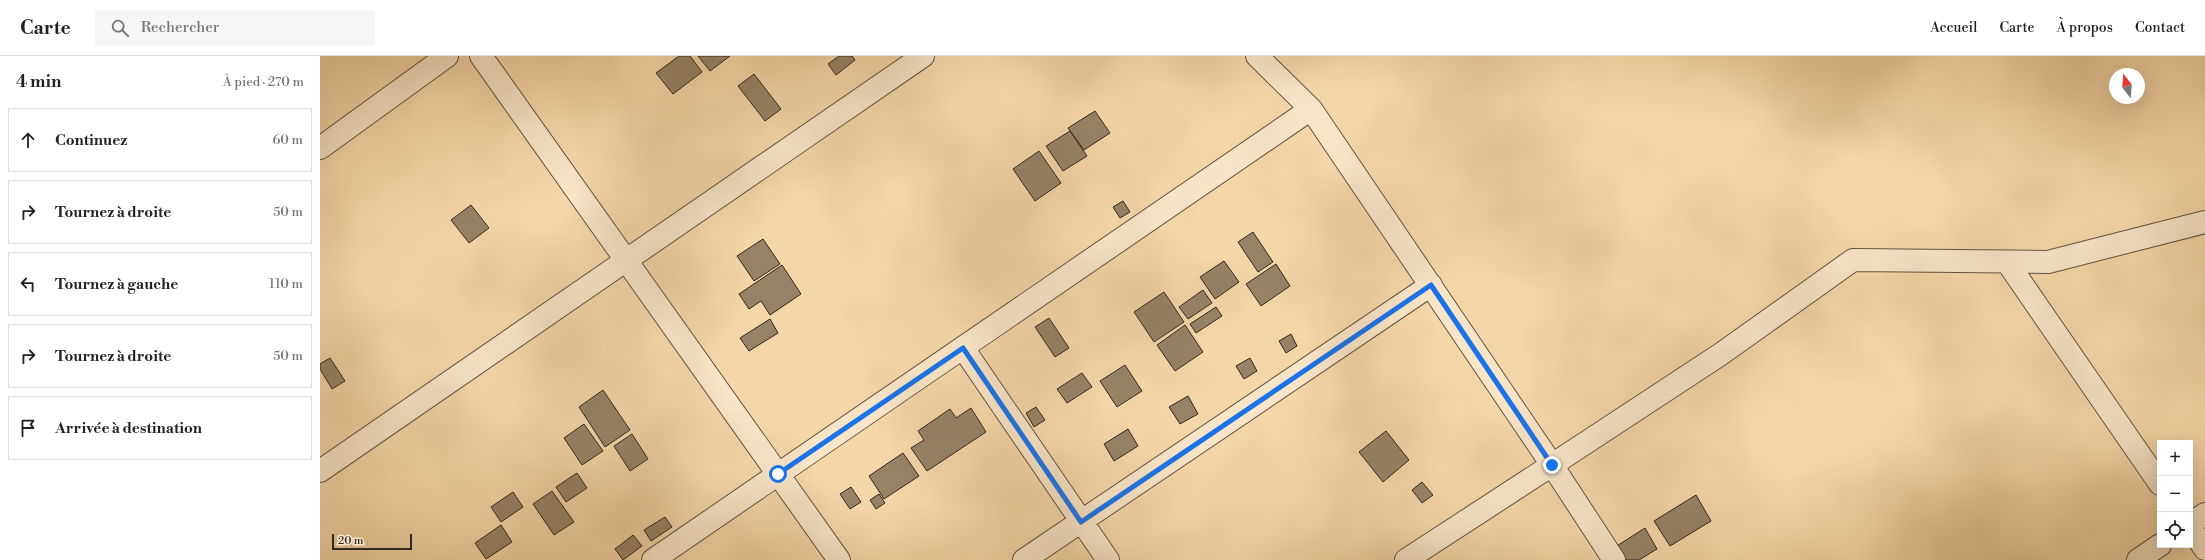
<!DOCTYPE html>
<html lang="fr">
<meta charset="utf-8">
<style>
:root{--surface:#fff;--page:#f6f6f6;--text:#222;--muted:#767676;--line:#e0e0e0}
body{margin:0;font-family:"Libre Bodoni",serif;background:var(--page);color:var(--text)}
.controls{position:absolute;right:12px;bottom:12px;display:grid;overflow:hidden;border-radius:0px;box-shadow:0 4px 16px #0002}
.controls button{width:36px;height:36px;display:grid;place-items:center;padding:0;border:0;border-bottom:1px solid var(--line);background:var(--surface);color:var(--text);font:20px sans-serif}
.compass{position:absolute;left:1789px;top:12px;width:36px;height:36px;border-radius:50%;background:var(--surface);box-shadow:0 4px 16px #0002;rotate:343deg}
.scale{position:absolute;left:12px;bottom:10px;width:80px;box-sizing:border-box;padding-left:4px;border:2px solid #31281e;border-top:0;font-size:11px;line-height:14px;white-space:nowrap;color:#31281e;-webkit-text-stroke:3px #f8e4c7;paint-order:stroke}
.stop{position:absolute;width:12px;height:12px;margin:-9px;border:3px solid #1a73e8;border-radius:50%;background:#fff}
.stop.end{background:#1a73e8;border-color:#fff;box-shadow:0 1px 4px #0008}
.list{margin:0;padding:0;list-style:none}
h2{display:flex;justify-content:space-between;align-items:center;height:52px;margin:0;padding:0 16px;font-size:17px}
h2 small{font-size:13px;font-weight:400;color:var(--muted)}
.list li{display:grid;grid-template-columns:26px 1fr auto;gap:12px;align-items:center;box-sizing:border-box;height:64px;margin:0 8px 8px;padding:0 8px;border:1px solid var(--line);border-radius:0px}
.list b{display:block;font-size:15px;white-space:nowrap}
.list em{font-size:13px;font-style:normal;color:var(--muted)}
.icon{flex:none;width:22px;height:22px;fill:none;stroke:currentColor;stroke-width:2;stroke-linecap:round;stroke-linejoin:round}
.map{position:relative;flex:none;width:1885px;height:504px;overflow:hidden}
header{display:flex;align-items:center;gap:24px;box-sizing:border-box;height:56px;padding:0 20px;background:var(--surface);border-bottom:1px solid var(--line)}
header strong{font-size:19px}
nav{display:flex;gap:22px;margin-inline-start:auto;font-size:14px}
.search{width:280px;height:36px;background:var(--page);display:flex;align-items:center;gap:10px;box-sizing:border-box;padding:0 14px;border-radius:0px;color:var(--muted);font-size:15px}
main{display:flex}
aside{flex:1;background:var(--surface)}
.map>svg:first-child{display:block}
.building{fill:#978266;stroke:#31281e}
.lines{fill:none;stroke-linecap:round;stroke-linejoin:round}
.minor-casing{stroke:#625441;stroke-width:24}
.minor{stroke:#f8e4c7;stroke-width:22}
.route{stroke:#1a73e8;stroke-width:5}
</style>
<header>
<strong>Carte</strong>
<div class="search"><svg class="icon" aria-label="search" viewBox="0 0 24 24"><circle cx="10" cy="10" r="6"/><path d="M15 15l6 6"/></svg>Rechercher</div>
<nav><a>Accueil</a><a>Carte</a><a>À propos</a><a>Contact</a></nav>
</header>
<main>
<aside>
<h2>4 min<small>À pied · 270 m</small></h2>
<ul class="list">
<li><svg class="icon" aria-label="ahead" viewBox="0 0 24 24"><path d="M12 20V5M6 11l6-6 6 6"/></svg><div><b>Continuez</b></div><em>60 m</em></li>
<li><svg class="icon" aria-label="right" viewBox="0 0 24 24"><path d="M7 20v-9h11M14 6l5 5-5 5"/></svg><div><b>Tournez à droite</b></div><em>50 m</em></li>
<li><svg class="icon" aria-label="left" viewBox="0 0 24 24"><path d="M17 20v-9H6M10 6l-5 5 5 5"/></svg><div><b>Tournez à gauche</b></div><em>110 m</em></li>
<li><svg class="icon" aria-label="right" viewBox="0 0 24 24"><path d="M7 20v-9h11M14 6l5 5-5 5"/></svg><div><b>Tournez à droite</b></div><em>50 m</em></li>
<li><svg class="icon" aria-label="arrive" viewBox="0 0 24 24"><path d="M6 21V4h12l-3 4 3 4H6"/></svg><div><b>Arrivée à destination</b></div></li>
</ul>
</aside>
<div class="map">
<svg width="1885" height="504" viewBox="0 0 1885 504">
<rect width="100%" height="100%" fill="#f5d6a9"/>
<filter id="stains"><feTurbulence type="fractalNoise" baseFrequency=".005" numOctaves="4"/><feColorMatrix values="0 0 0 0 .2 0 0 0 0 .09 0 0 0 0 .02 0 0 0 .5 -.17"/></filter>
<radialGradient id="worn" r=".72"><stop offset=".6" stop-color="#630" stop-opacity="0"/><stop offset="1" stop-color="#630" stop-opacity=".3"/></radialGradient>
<path class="building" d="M359 0H370L382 16 353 38 336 17Z
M378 0H410L390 15Z
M519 0H532L535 4 516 19 508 8Z
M434 18 461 53 445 65 418 30Z
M775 55 790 77 764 94 748 72Z
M750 75 767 100 743 115 726 90Z
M719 95 741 127 715 145 693 113Z
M803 145 810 156 800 162 793 151Z
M151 149 169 172 149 187 131 164Z
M933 176 953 206 938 216 918 186Z
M443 183 460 208 434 225 417 200Z
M904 205 919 226 895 243 880 221Z
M956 208 970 230 941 250 926 228Z
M462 209 481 238 450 259 441 245 429 253 419 238Z
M883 234 892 247 868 263 859 251Z
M844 236 864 266 834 286 814 256Z
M896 251 902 260 876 277 870 268Z
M729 262 749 292 735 301 715 271Z
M450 263 458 277 429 295 420 282Z
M865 269 883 296 855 315 837 289Z
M971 278 977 290 966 297 959 285Z
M10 302 25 325 12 333 0 313V308Z
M930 302 937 315 924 323 916 310Z
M805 309 822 335 797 351 780 325Z
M762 317 772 331 747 347 737 333Z
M283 334 310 374 285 391 259 351Z
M868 340 878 358 860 368 849 351Z
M716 351 725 364 714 371 706 357Z
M651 352 666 376 607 415 591 392 604 384 598 375 630 353 636 362Z
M264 368 283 395 262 409 244 382Z
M808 373 818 390 794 405 784 388Z
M1066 375 1089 404 1063 426 1039 396Z
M312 378 328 403 310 415 294 390Z
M583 397 599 420 564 443 549 420Z
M257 417 267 432 246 446 236 431Z
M1102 426 1113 439 1102 447 1092 434Z
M531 431 541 446 530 453 520 438Z
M232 435 254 466 234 479 213 448Z
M193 436 203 451 181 466 171 451Z
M559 438 565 447 556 453 550 444Z
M1376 439 1391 465 1350 490 1334 465Z
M345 461 352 471 331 485 324 474Z
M181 469 192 486 166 503 155 487Z
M1325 472 1337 493 1319 504H1299L1292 493Z
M313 479 322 490 303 504 295 493Z"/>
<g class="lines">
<defs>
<path id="minor" d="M161 0 519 504
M937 0 991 53 1232 409 1401 298 1533 204 1728 206 1885 166
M0 92 127 0
M1687 206 1840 428
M643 292 788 504
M0 415 603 0
M1870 468 1885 458
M1870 471 1885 493
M333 504 991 53
M704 504 1111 229
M1086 504 1232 409 1294 504
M1818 504 1840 489"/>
</defs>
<use href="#minor" class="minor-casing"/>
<use href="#minor" class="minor"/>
</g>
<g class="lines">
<path class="route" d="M458 418 643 292 761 466 1111 229 1232 409"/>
</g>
<rect width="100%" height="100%" filter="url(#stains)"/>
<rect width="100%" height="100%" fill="url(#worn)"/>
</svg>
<div class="controls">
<button>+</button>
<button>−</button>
<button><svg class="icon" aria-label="locate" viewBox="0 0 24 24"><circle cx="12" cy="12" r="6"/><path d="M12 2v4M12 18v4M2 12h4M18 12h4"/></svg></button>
</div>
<svg class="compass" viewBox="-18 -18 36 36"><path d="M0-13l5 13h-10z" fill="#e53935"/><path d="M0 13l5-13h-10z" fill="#767676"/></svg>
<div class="scale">20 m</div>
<div class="stop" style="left:458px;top:418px"></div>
<div class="stop end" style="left:1232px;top:409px"></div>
</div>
</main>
